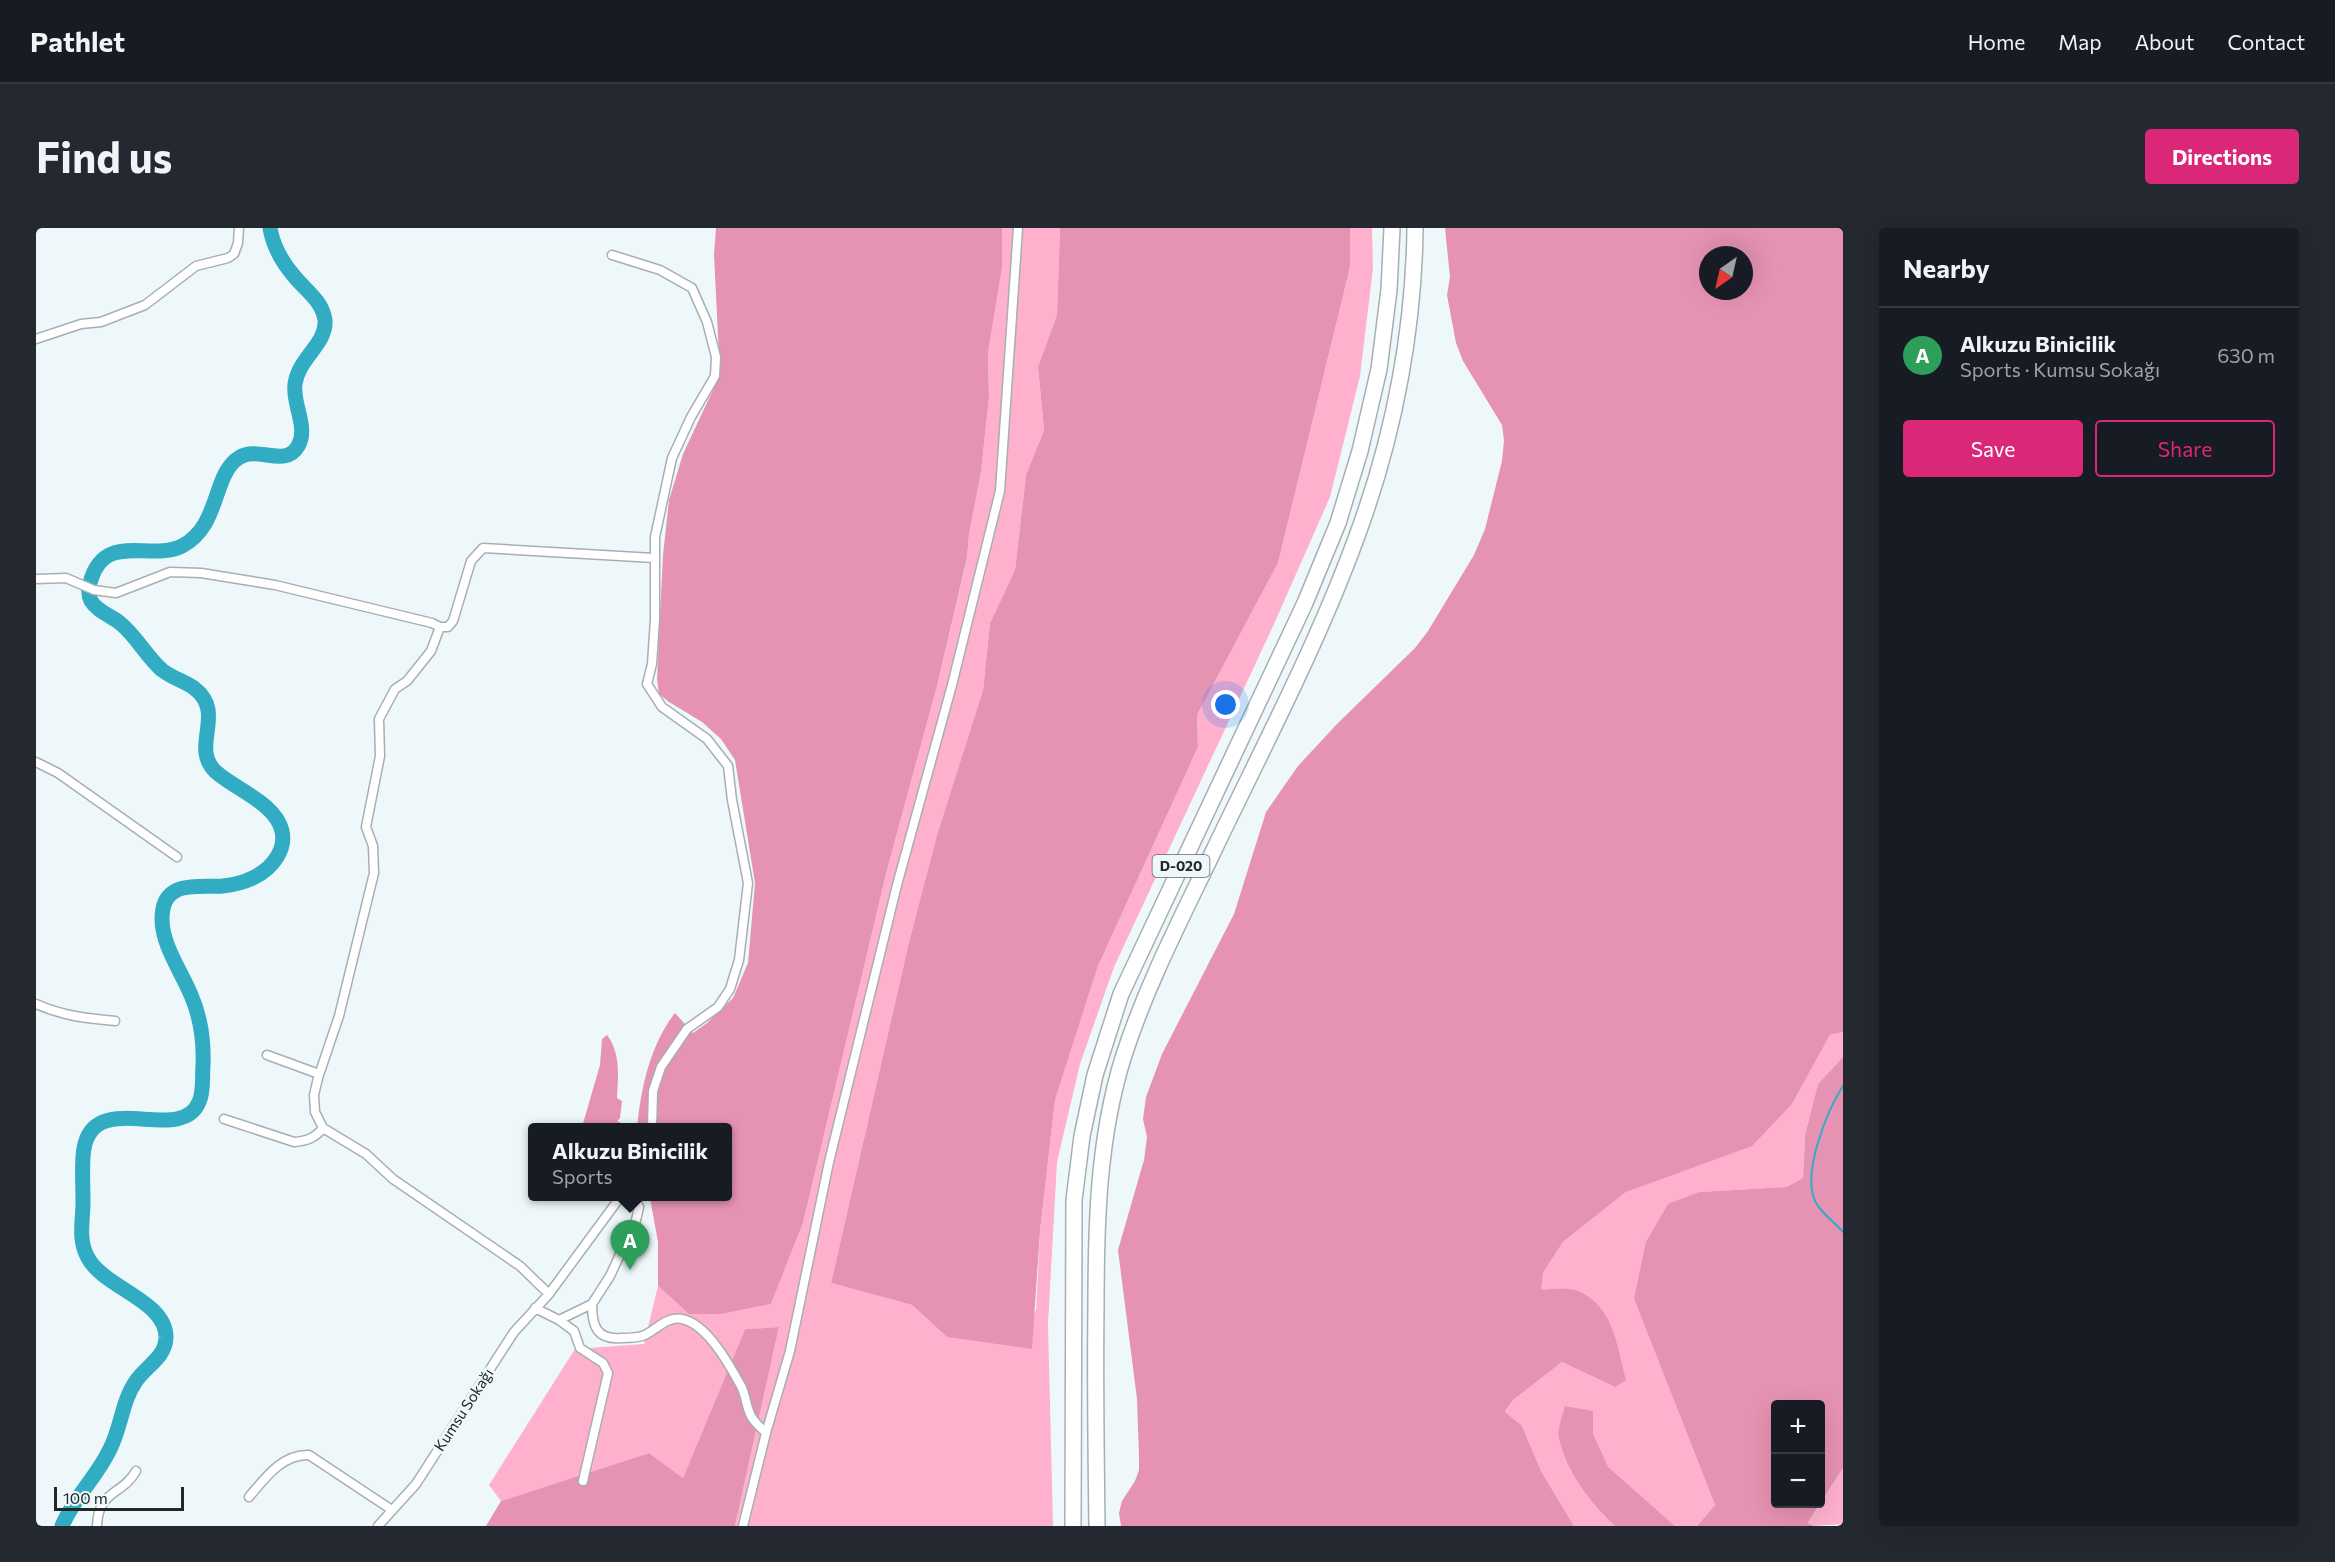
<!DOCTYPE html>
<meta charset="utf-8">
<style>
:root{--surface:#171b24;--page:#242831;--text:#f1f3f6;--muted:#9ea1a6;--line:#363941;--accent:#db2777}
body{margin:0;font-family:Commissioner,sans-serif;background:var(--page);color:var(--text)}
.controls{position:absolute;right:18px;bottom:18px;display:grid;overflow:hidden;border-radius:6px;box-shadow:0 6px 24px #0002}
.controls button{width:54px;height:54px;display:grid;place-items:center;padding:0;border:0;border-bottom:2px solid var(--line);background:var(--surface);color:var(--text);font:30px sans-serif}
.compass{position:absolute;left:1663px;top:18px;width:54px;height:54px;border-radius:50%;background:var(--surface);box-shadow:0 6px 24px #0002;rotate:214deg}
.scale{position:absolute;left:18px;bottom:15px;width:130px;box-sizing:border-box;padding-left:6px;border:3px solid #232727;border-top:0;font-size:16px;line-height:21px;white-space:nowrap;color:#232727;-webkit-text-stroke:4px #eef8fb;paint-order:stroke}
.you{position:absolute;left:1190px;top:477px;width:21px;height:21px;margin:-15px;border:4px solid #fff;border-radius:50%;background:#1a73e8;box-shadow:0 0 0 9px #1a73e833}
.badge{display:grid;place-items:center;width:39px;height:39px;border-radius:50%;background:var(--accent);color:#fff;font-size:20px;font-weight:700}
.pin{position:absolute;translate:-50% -50px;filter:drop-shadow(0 2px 3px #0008)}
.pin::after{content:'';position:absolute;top:32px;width:21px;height:18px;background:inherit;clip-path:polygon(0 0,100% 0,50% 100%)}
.popup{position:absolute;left:492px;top:895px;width:204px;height:78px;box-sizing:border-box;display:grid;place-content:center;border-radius:6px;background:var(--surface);filter:drop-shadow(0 2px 4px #0005);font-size:20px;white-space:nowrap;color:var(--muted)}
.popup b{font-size:22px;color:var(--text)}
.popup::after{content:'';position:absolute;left:50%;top:100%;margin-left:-12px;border:12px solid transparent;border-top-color:var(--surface)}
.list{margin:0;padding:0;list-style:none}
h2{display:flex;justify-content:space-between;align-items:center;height:78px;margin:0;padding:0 24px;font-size:26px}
h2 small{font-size:20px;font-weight:400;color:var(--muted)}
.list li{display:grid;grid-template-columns:39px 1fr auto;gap:18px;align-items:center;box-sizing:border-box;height:96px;padding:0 24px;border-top:2px solid var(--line)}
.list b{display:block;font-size:22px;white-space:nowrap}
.list p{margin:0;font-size:20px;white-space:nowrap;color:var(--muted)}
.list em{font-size:20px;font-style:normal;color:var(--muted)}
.actions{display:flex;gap:12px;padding:18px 24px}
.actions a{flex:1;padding:14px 0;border:2px solid var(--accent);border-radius:6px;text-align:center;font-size:21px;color:var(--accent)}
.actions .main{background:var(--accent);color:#fff}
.map{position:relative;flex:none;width:1807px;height:1298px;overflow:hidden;border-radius:6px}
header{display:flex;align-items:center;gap:36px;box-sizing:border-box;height:84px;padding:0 30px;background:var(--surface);border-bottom:2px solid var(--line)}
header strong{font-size:28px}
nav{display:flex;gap:33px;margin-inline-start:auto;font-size:21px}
.intro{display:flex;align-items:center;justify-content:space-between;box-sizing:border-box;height:144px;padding:0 36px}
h1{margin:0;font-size:42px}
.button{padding:15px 27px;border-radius:6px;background:var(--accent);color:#fff;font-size:21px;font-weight:700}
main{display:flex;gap:36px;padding:0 36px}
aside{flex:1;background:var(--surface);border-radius:6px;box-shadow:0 6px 24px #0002}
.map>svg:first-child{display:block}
.green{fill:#feb0cd}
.forest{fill:#e692b3;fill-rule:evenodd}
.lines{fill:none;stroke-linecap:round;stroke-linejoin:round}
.stream{stroke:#32acc3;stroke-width:2}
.river{stroke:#32acc3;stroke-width:15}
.street-casing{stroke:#a6afb1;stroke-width:11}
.highway-casing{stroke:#a6afb1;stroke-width:18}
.street{stroke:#fff;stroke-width:8}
.highway{stroke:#fff;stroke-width:15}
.labels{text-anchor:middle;stroke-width:6;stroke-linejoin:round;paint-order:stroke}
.shield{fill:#eef8fb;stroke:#606667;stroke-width:1.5}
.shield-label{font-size:14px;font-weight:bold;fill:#232727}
.street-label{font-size:15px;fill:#232727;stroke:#eef8fb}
</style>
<header>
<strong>Pathlet</strong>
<nav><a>Home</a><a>Map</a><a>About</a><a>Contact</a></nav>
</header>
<div class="intro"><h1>Find us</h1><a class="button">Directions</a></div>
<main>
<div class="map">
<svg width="1807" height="1298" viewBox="0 0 1807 1298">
<rect width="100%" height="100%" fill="#eef8fb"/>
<path class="green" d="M966 0H1024L1021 87 1002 139 1008 202 990 247 979 342 954 395 947 462 901 607 873 714 795 1055 876 1077 911 1109 1000 1083 1004 1003 1019 872 1062 738 1162 519 1161 487 1242 335 1314 39V0H1336L1337 40 1324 148 1294 269 1238 396 1078 739 1044 836 1021 934 1012 1096 1017 1298H699L743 1099 709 1101 647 1250 613 1225 465 1273 453 1257 539 1121 608 1116 622 1058 653 1086H686L735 1076 767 995 851 642 901 458 931 331 933 306 945 244 953 170 952 125 966 40Z
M1807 804V829L1782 856 1769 907 1767 950 1750 959 1663 964 1598 1071 1679 1277 1661 1298H1639L1572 1240 1557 1205V1184L1530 1178 1567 1286 1579 1298H1538L1505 1243 1486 1198 1469 1185 1477 1172 1526 1134 1579 1159 1540 1062 1504 1061 1507 1045 1527 1014 1590 964 1625 950 1756 876 1794 807Z
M1807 1240V1296L1778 1298 1772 1296Z"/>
<path class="forest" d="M680 0H966V40L952 125 953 170 945 244 933 306 931 330 901 458 851 642 767 995 735 1076 686 1086H653L622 1058V1014L614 970 611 969 692 968V900H601C605 860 614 817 639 785L657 805 671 795 697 770 712 735 719 655 699 532 685 511 666 494 633 474 623 466 621 451 627 327 633 272 647 226 684 147 678 27Z
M1024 0H1314V39L1242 335 1161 487 1162 519 1062 738 1019 872 1004 1003 996 1121 911 1109 876 1077 795 1055 873 714 901 607 947 462 954 395 979 342 990 247 1008 202 1002 139 1021 87Z
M1409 0H1807V804L1794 807 1756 876 1716 918 1590 964 1527 1014 1507 1045 1505 1061C1515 1062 1532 1059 1542 1063 1578 1078 1581 1119 1590 1152L1579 1159 1526 1134 1477 1172 1469 1184 1486 1198 1505 1243 1538 1298H1085L1083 1285 1086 1273 1099 1253 1103 1242V1228L1101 1171 1082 1022 1108 932 1111 909 1107 891 1110 869 1126 826 1198 686 1230 584 1262 538 1301 496 1379 420 1392 403 1438 327 1449 301 1466 233 1468 212 1466 197 1427 133 1420 115 1411 67 1414 49ZM1672 27H1708V63H1672Z
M571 807C585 826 582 847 581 870L586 873 584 890 581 893 593 899H546L564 837 566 811Z
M1807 829V1240L1772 1295 1778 1298H1661L1679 1277 1598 1071 1610 1014 1632 976 1663 964 1750 959 1767 950 1769 907 1782 856ZM1740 1176H1784V1276H1740Z
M743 1099 699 1298H450L465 1273 613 1225 647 1250 709 1101Z
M1529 1178 1557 1183V1205L1572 1239 1639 1298H1579C1554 1274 1531 1245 1523 1210 1521 1201 1527 1187 1529 1178Z"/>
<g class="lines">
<path class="stream" d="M1807 858C1791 883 1766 944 1779 973 1784 984 1799 995 1807 1004"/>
<path class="river" d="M26 1298C38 1269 61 1249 74 1221 85 1200 86 1173 100 1153 110 1138 129 1130 130 1110 131 1072 66 1060 51 1028 42 1010 47 993 47 974 47 959 46 944 47 929 51 854 144 920 163 874 168 864 166 849 167 838 168 814 165 790 155 767 145 743 126 717 126 691 126 651 160 660 187 658 208 656 230 647 241 629 246 621 248 612 246 603 240 575 198 561 179 543 154 518 191 485 158 460 148 453 136 450 126 442 110 428 101 409 84 395 75 388 61 383 55 373 52 367 52 362 54 355 68 302 114 334 146 318 185 298 176 245 204 229 222 218 250 240 262 218 273 200 256 176 259 156 263 129 291 116 289 92 286 72 269 62 258 48 246 34 237 18 234 0"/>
<defs>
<path id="street" d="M576 27 624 42 656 60 671 94 680 129 679 148 655 189 636 230 619 309V391L616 436 611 456 626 479 671 511 692 538 696 572 712 655 703 732 694 761 682 779 651 801 625 839 617 863 616 900
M0 111 45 96 65 94 109 77 160 38 192 30 198 26 202 15 203 0
M0 351 30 350 58 362 80 365 134 344 165 345 239 357 396 395 404 399H412L417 393 435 333 447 320 618 330
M404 399 395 423 371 453 359 461 343 491 344 528 330 599 337 618 338 645 303 788 282 850 278 867 279 884 287 900 330 926 357 951 484 1038 513 1066
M0 534 22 545 141 629
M0 776C27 788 49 790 79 793
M231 827 283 846
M188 891 258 914C271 913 279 910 287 900
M556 1076C556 1099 561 1112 586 1110 594 1110 602 1110 609 1107 621 1101 631 1088 646 1091 671 1096 693 1136 705 1158 710 1167 710 1179 715 1188 718 1194 725 1200 730 1205
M499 1080 523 1092 556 1076 574 1048 600 992 603 979 598 968
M523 1092 538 1103 544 1120 567 1135 572 1145 547 1253
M213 1269C229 1250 246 1226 273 1227L356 1282
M61 1298C62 1262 87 1267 100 1243
M342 1298 380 1256 478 1104 513 1066 585 968
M707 1298 730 1205 754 1123 793 934 861 657 916 457 964 263 982 0"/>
<path id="highway" d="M1037 1298 1038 972 1046 908 1059 847 1085 766 1269 375 1302 295 1324 223 1343 141 1353 62 1356 0
M1061 1298C1060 1225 1059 1152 1060 1080 1060 995 1062 911 1087 830 1110 758 1145 691 1177 624 1229 515 1286 408 1326 294 1359 201 1378 99 1379 0"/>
</defs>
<use href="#street" class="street-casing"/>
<use href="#highway" class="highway-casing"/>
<use href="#street" class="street"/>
<use href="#highway" class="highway"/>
</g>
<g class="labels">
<rect class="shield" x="1116.5" y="627" width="57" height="22" rx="4.5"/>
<g class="shield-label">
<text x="1145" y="643">D-020</text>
</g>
<g class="street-label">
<text transform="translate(428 1182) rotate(-57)" y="5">Kumsu Sokağı</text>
</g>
</g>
</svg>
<div class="controls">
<button>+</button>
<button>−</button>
</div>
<svg class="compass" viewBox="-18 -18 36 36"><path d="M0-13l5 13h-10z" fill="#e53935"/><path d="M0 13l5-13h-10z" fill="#9ea1a6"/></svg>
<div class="scale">100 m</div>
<div class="you"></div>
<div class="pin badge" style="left:594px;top:1042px;background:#2e9e5b">A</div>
<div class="popup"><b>Alkuzu Binicilik</b>Sports</div>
</div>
<aside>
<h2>Nearby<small></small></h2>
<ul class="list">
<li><span class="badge" style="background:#2e9e5b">A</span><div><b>Alkuzu Binicilik</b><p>Sports · Kumsu Sokağı</p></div><em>630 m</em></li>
</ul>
<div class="actions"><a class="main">Save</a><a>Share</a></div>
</aside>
</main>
